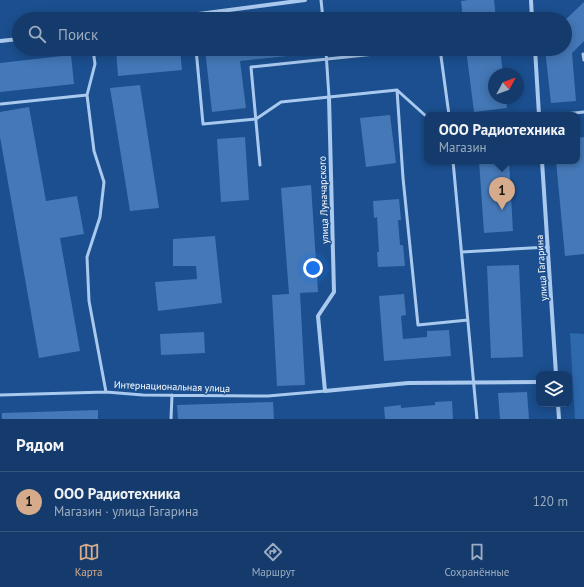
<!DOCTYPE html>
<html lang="ru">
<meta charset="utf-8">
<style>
:root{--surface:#143b6b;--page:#1d4271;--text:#f1f3f6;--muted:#9dadc1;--line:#33557e;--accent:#d6ab8b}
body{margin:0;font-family:"PT Sans",sans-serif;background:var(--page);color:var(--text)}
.controls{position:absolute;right:12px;bottom:12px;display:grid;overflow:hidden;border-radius:8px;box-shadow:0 2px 10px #0003}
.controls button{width:36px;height:36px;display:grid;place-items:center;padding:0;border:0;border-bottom:1px solid var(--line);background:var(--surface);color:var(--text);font:20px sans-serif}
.compass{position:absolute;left:488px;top:68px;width:36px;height:36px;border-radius:50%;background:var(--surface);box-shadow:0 2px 10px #0003;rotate:49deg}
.you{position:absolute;left:313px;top:268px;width:14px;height:14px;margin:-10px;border:3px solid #fff;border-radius:50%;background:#1a73e8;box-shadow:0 0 0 6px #1a73e833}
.badge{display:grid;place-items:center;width:26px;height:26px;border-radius:50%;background:var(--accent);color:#111;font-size:13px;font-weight:700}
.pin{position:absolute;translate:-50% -33px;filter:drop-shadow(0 1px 2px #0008)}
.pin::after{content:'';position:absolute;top:21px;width:14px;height:12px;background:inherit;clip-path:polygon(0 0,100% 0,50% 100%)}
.popup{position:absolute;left:424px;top:112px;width:156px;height:52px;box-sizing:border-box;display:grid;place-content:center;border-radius:8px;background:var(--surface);filter:drop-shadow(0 1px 3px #0005);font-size:13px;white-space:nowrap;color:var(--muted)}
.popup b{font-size:15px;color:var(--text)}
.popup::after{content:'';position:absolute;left:50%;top:100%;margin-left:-8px;border:8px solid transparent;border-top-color:var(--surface)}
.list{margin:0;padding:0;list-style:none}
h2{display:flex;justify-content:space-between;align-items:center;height:52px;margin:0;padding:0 16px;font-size:17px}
h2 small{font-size:13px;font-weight:400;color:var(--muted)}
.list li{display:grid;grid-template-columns:26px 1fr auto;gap:12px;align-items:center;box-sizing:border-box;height:60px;padding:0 16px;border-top:1px solid var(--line)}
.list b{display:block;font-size:15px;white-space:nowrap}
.list p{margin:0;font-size:13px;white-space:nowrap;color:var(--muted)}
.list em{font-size:13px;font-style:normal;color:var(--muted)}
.icon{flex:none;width:22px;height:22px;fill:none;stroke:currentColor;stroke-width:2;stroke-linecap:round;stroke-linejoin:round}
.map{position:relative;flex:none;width:584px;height:419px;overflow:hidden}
.search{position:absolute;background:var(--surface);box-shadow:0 2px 10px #0003;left:12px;right:12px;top:12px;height:44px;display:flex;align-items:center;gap:10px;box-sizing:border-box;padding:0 14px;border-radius:22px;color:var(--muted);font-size:15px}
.sheet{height:112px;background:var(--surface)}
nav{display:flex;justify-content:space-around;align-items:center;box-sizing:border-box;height:56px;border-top:1px solid var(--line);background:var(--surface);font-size:11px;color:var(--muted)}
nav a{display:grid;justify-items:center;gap:2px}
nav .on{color:var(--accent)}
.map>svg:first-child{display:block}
.green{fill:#2e69ad}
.building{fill:#4478b7}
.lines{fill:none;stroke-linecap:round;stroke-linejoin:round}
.service{stroke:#a9c9ee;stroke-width:3}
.minor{stroke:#a9c9ee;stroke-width:4}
.labels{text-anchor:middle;stroke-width:3;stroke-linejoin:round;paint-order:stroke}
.street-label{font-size:10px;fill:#fff;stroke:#1b4f8f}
</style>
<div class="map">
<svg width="584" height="419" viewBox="0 0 584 419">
<rect width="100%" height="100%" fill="#1b4f8f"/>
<path class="green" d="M570 333 584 334V419H575Z"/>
<path class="building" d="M468 0H494L496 19H463L461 1Z
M584 2V41L572 53 576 101 551 103 545 49H565V20Z
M406 12 407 19H355V18Z
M116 49H180L182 70 118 76Z
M205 49H345V50L240 61 246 108 212 112Z
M466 49H500L503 74H494V98H505L507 108 474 112Z
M71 55 74 84 0 92V63Z
M140 85 159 208 130 211 110 88Z
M29 107 46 201 77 196 84 234 60 238 80 351 39 358 0 137V112Z
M390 115 396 163 366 167 360 118Z
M245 137 249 200 221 202 217 139Z
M584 137V254L565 256 556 161H577V138Z
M479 161H509L513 231 484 233Z
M311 185 318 292 300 293 305 385 277 386 272 295 289 294 281 188Z
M399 199 401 220H398L400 245H403L405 266 378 267 377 252H379L377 217 374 218 373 201Z
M215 236 222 303 158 311 155 282 197 279 196 266H173V239Z
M519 265 523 357 491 358 487 266Z
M404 294 406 315 401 316 403 339 427 337V331L449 330 451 356 384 361 379 296Z
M204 332 205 353 161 355 160 334Z
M527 392 529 419H500L498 393Z
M452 401 453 419H385L384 407 401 405V408L435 405V402Z
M273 402 274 419H178L177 405Z
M98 410V419H2V413Z"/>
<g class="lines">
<path class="service" d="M321 0 323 19
M196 49 203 124 256 119 281 102 397 90 427 117
M440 49 449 115
M326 52 329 97
M584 54H583L584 60
M397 90 403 178 418 325 468 320
M87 95 94 151 104 182 100 217 87 257 89 301 106 392
M1 104 87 95 95 64 93 49
M555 115 584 112
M453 161 477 419
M260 165 251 67 422 49
M462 252 548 247
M0 395 106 392 143 395 268 396 325 391
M171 419 172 395"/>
<path class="minor" d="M531 0 532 19
M160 19 305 0
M0 41 19 39
M535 49 539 115
M329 97 334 292 318 316 325 391 408 383 539 382
M542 161 556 374
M558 404 559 419"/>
</g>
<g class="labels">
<g class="street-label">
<text transform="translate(323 200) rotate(-92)" y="4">улица Луначарского</text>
<text transform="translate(541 268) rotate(-94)" y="4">улица Гагарина</text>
<text transform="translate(172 386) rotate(2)" y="4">Интернациональная улица</text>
</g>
</g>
</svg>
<div class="controls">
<button><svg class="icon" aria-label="layers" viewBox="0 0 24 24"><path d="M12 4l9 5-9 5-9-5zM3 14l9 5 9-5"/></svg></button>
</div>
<svg class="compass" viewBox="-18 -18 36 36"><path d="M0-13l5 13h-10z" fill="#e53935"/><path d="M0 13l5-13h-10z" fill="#9dadc1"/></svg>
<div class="you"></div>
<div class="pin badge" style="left:502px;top:210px">1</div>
<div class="popup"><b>ООО Радиотехника</b>Магазин</div>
<div class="search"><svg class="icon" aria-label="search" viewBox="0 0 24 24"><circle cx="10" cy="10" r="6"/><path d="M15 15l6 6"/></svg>Поиск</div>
</div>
<section class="sheet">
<h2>Рядом<small></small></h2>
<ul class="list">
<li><span class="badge">1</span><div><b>ООО Радиотехника</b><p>Магазин · улица Гагарина</p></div><em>120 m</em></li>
</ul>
</section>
<nav>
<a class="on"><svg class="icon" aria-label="map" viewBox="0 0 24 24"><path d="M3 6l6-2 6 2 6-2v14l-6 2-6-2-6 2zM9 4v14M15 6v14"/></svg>Карта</a>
<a><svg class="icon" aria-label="directions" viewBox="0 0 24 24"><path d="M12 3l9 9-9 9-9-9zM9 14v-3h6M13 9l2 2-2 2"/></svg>Маршрут</a>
<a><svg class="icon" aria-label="saved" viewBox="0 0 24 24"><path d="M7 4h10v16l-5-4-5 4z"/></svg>Сохранённые</a>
</nav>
